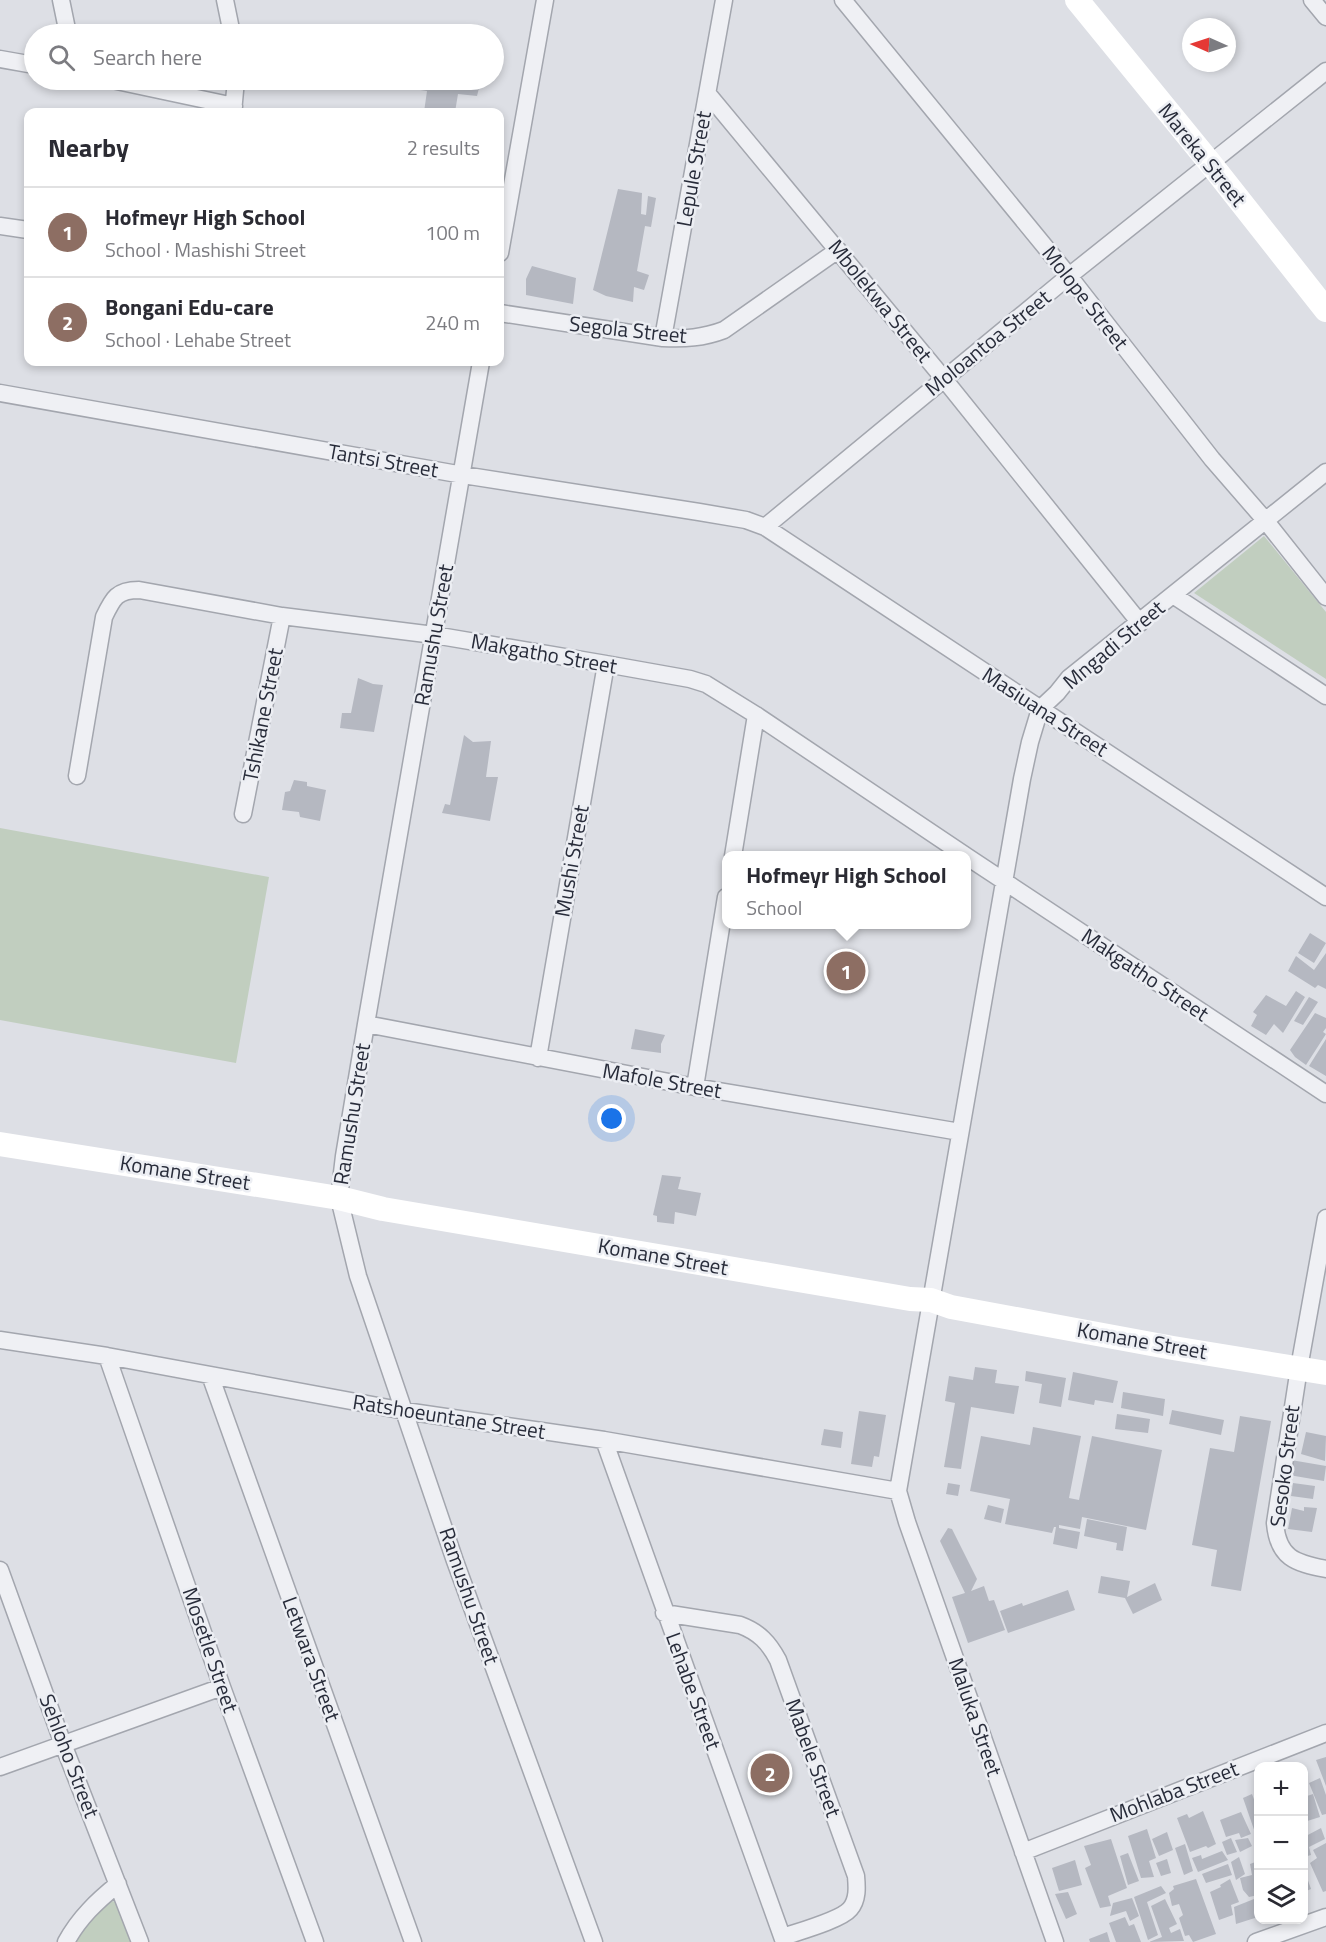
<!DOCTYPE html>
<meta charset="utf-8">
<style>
:root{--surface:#fff;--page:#f7f7f7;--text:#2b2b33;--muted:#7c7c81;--line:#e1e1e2;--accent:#db2777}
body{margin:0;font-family:"Titillium Web",sans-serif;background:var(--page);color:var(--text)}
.controls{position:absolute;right:18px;bottom:18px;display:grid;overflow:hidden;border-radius:12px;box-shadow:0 3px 9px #0003}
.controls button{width:54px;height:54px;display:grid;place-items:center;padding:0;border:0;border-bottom:2px solid var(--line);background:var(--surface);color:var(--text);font:30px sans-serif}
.compass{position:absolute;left:1182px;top:18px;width:54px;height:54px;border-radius:50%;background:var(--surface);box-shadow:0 3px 9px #0003;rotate:273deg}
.you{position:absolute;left:612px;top:1119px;width:21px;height:21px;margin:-15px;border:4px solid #fff;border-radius:50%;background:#1a73e8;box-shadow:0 0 0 9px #1a73e833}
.badge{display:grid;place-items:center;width:39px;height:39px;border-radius:50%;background:var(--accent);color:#fff;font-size:20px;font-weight:700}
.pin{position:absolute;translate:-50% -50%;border:3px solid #fff;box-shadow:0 2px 6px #0006}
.popup{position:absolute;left:722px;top:851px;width:249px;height:78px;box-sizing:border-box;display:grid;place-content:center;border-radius:12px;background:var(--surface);filter:drop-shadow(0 2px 4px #0005);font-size:20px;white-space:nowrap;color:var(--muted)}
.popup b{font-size:22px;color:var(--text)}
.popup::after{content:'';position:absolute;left:50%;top:100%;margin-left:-12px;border:12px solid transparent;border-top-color:var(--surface)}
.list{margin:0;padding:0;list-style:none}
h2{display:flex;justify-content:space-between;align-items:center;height:78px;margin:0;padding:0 24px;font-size:26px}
h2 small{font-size:20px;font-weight:400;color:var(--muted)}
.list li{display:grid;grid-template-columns:39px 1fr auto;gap:18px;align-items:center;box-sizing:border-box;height:90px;padding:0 24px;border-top:2px solid var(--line)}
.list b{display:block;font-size:22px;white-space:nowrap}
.list p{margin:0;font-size:20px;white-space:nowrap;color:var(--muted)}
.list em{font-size:20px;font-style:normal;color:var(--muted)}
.icon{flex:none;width:33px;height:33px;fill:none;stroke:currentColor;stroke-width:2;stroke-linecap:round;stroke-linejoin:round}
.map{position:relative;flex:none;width:1326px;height:1942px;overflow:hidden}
.search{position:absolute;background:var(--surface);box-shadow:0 3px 9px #0003;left:24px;top:24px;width:480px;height:66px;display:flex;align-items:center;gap:15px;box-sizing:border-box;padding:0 21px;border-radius:33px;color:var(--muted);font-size:22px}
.panel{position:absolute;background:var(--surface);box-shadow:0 3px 9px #0003;left:24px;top:108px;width:480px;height:258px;border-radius:12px}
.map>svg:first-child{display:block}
.green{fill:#c1cebf}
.building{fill:#b5b8c1}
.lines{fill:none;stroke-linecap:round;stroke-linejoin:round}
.street-casing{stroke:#a3a6ae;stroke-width:19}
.street{stroke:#eff0f4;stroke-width:16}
.secondary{stroke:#fff;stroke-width:24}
.labels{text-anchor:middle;stroke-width:5;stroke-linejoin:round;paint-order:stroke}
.street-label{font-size:21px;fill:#282c3a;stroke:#eceef3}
</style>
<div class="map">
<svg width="1326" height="1942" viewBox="0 0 1326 1942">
<rect width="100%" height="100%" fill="#dddfe5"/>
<path class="green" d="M1264 536 1326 612V679L1194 593Z
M0 828 269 877 236 1063 0 1020Z
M113 1901 122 1906 135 1942H72L103 1904Z"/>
<path class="building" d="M369 80H481L477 96 458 94 455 112H424L427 91 369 82Z
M618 189 642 193 641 214 646 215 648 196 656 198 651 227 645 226 637 271 649 275 644 290 634 287 633 302 606 296 593 290Z
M532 266 576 278 573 304 526 295V279Z
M358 678 373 684 383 685 374 732 340 728 342 713H351Z
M464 735 473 742 491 741 486 777H498L490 821 442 813 445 804 450 805Z
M294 780 307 782V786L326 790 320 821 300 817 299 812 282 810 285 792 290 791Z
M1310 933 1326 943 1314 963 1298 953Z
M1326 953V989L1318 985 1315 988 1288 971 1296 956 1314 970Z
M1296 991 1305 997 1283 1033 1274 1024 1266 1035 1251 1026 1257 1015 1253 1012 1266 995 1286 1006Z
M1309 997 1318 1002 1303 1025 1294 1021Z
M1315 1013 1326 1018V1028L1323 1032 1326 1034 1306 1065 1295 1057 1290 1050Z
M635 1029 665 1035 661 1044V1053L631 1049Z
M1326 1039V1076L1309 1066Z
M662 1175 681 1177 678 1189 701 1193 696 1216 675 1212 674 1224 657 1222V1216L653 1215Z
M975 1367 997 1370 995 1383 1019 1386 1014 1414 971 1407 961 1469 944 1467 955 1403 945 1401 949 1376 973 1380Z
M1026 1371 1066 1378 1061 1407 1039 1403 1042 1384 1025 1381Z
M1073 1372 1118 1381 1113 1403 1095 1400 1094 1405 1068 1400Z
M1123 1392 1165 1399 1163 1416 1121 1408Z
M1172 1410 1224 1420 1221 1435 1169 1424Z
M859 1411 886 1415 879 1457 874 1456 872 1467 851 1464Z
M1117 1414 1150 1419 1148 1433 1115 1429Z
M1240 1416 1271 1421 1241 1591 1211 1586 1217 1550 1192 1545 1210 1448 1234 1452Z
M1033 1427 1081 1436 1069 1498 1079 1500 1092 1436 1162 1450 1146 1530 1082 1517 1080 1529 1059 1525V1528L1080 1532 1077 1549 1053 1544 1056 1527H1054L1052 1533 1005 1524 1010 1499 970 1491 981 1436 1030 1445Z
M824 1429 843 1432 841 1448 821 1445Z
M1306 1432 1326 1436 1325 1461 1301 1454Z
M1291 1460 1326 1466 1324 1481 1289 1475Z
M948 1483 960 1485 958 1496 946 1494Z
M1293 1483 1315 1486 1313 1499 1291 1496Z
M988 1505 1004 1509 1001 1523 984 1519Z
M1304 1507 1317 1508 1312 1532 1288 1529 1292 1508 1304 1511Z
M1087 1519 1127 1527 1123 1551 1116 1550 1117 1543 1084 1536Z
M948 1528 952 1529 977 1579 971 1591 984 1586 989 1601 994 1600 1005 1630 968 1643 952 1597 965 1593 940 1541Z
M1101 1576 1130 1581 1127 1597 1155 1583 1162 1600 1133 1614 1125 1598 1098 1593Z
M1068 1590 1075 1610 1008 1633 1000 1611 1022 1603 1023 1606Z
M1326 1757V1786L1316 1760Z
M1320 1778 1326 1795V1814L1322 1815 1309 1783Z
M1252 1794 1258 1810V1841L1243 1798Z
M1313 1794 1320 1817 1304 1822V1797Z
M1203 1811 1216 1844 1208 1848 1206 1846 1190 1852 1177 1818 1187 1814 1189 1818Z
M1241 1812 1251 1834 1241 1838 1239 1833 1226 1837 1220 1820Z
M1321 1828 1325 1839 1309 1847 1311 1855 1304 1857V1837Z
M1147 1829 1156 1858 1149 1861 1154 1877 1141 1878 1128 1836Z
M1167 1832 1173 1850 1159 1856 1152 1839Z
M1231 1838 1237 1852 1227 1855 1222 1842Z
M1248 1838 1252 1846 1240 1852 1235 1840Z
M1111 1839 1127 1888 1108 1896 1111 1906 1100 1908 1085 1868 1091 1865 1084 1846Z
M1326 1843V1891L1323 1892 1310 1863 1317 1858 1313 1850Z
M1185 1844 1193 1871 1184 1875 1175 1848Z
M1222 1851 1228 1860 1198 1872 1192 1858 1201 1855 1202 1859Z
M1128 1853 1139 1881 1128 1885 1120 1856Z
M1239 1857 1245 1874 1236 1880 1231 1862Z
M1167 1859 1171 1873 1161 1876 1156 1863Z
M1075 1860 1082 1885 1059 1891 1052 1868Z
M1258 1861V1895L1249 1897 1243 1890 1240 1878 1252 1875 1250 1864Z
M1228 1864 1232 1875 1206 1883 1202 1874Z
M1304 1869 1311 1889 1304 1892Z
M1196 1879 1216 1934 1193 1942 1189 1935 1185 1936 1179 1918 1183 1915 1179 1904 1172 1906 1169 1893 1174 1889 1173 1886Z
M1230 1879 1239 1902 1231 1905 1233 1915 1219 1920 1210 1892 1221 1887 1220 1885Z
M1161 1886 1166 1893 1147 1902 1158 1935 1148 1940 1134 1897Z
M1068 1892 1077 1914 1066 1919 1055 1894Z
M1132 1898 1139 1916 1130 1921 1126 1911 1110 1916 1113 1903Z
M1165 1899 1177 1924 1169 1928 1171 1933 1180 1929 1184 1941 1149 1942 1162 1937 1151 1906Z
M1254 1899 1258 1910V1917L1236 1924 1234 1907Z
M1125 1917 1129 1926 1134 1924 1141 1942H1116L1109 1923Z
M1107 1932 1110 1942H1090L1089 1939Z"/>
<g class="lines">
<defs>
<path id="street" d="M61 0 68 34
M225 0 232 34
M843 0 1069 276 1212 459 1265 520 1326 597
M1312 0 1326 17
M0 59 34 65
M112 80 234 106
M708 94 944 379 1140 623
M233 112 236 80
M0 226 28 230
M500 253 545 0
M500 313 663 338C685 339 703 338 724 330L838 250
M663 338 724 0
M481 362 366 1024 344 1156 339 1198 358 1276 455 1561 594 1942
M0 393 463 475 699 512 746 520 765 527 1326 897
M765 527 1069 276 1326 71
M1173 595 1326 696
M77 776 104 617C113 598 117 590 139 590L282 616 434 635 606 664 690 679 706 684 756 715 966 856
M243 814 282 616
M733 856 756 715
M966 856 1326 1094
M366 1024 695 1087 960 1132
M538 1058 606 664
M695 1087 726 897
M1326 1218 1299 1368 1275 1523C1278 1558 1295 1563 1326 1569
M0 1340 107 1356 405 1411 604 1440 898 1491
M107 1356 222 1687 315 1942
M210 1375 413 1942
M604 1440 784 1942
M0 1570 63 1744 140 1942
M664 1613 740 1625C759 1632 769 1643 778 1660L856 1876C857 1887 858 1900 850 1909 841 1920 797 1932 783 1937
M0 1767 222 1687
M1023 1852 1326 1733
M66 1942C79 1918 97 1901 118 1884
M1055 1942 907 1522 898 1491 1022 779 1030 742 1040 709 1057 693 1069 678 1326 472
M1256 1942 1326 1917"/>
</defs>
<use href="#street" class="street-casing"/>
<use href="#street" class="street"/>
<path class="secondary" d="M1077 0 1210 163 1326 310
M0 1144 339 1198 383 1209 910 1299 931 1300 951 1307 1173 1348 1326 1373"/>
</g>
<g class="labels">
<g class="street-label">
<text transform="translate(1202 155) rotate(51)" y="7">Mareka Street</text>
<text transform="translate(694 169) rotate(-80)" y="7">Lepule Street</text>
<text transform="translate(1085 298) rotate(52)" y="7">Molope Street</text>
<text transform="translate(880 301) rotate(51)" y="7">Mbolekwa Street</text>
<text transform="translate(628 330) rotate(6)" y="7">Segola Street</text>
<text transform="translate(988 343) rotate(-39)" y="7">Moloantoa Street</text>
<text transform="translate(383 461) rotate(10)" y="7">Tantsi Street</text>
<text transform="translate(434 635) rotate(-80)" y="7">Ramushu Street</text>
<text transform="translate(1114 645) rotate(-40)" y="7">Mngadi Street</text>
<text transform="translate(544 654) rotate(10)" y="7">Makgatho Street</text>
<text transform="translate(1045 712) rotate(33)" y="7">Masiuana Street</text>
<text transform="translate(263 715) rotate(-79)" y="7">Tshikane Street</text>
<text transform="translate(572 861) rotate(-80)" y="7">Mushi Street</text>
<text transform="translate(1145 975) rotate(34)" y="7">Makgatho Street</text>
<text transform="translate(662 1081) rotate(10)" y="7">Mafole Street</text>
<text transform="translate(352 1114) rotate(-81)" y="7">Ramushu Street</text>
<text transform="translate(185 1173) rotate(9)" y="7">Komane Street</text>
<text transform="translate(663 1257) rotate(10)" y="7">Komane Street</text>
<text transform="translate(1142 1341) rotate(10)" y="7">Komane Street</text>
<text transform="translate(449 1417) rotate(9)" y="7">Ratshoeuntane Street</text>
<text transform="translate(1285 1466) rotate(-83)" y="7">Sesoko Street</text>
<text transform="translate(469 1596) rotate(71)" y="7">Ramushu Street</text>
<text transform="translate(210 1650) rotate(71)" y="7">Mosetle Street</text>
<text transform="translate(311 1659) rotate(70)" y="7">Letwara Street</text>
<text transform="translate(693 1691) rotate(70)" y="7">Lehabe Street</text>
<text transform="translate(975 1717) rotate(71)" y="7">Maluka Street</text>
<text transform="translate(69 1756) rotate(69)" y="7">Sehloho Street</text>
<text transform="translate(813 1758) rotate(70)" y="7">Mabele Street</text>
<text transform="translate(1174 1792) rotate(-21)" y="7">Mohlaba Street</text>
</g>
</g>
</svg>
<div class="controls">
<button>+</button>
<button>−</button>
<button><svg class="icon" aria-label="layers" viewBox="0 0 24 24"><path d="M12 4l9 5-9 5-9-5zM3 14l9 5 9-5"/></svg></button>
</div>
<svg class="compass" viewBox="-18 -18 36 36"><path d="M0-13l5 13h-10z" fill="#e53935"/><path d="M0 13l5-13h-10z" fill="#7c7c81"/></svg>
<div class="you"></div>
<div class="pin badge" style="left:846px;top:971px;background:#8d6e63">1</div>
<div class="popup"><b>Hofmeyr High School</b>School</div>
<div class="pin badge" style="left:770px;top:1773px;background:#8d6e63">2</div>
<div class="search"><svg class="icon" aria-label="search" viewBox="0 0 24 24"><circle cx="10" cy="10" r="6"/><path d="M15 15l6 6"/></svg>Search here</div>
<section class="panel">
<h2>Nearby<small>2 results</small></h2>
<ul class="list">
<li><span class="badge" style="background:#8d6e63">1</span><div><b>Hofmeyr High School</b><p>School · Mashishi Street</p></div><em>100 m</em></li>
<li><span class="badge" style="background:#8d6e63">2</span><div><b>Bongani Edu-care</b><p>School · Lehabe Street</p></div><em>240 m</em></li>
</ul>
</section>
</div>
